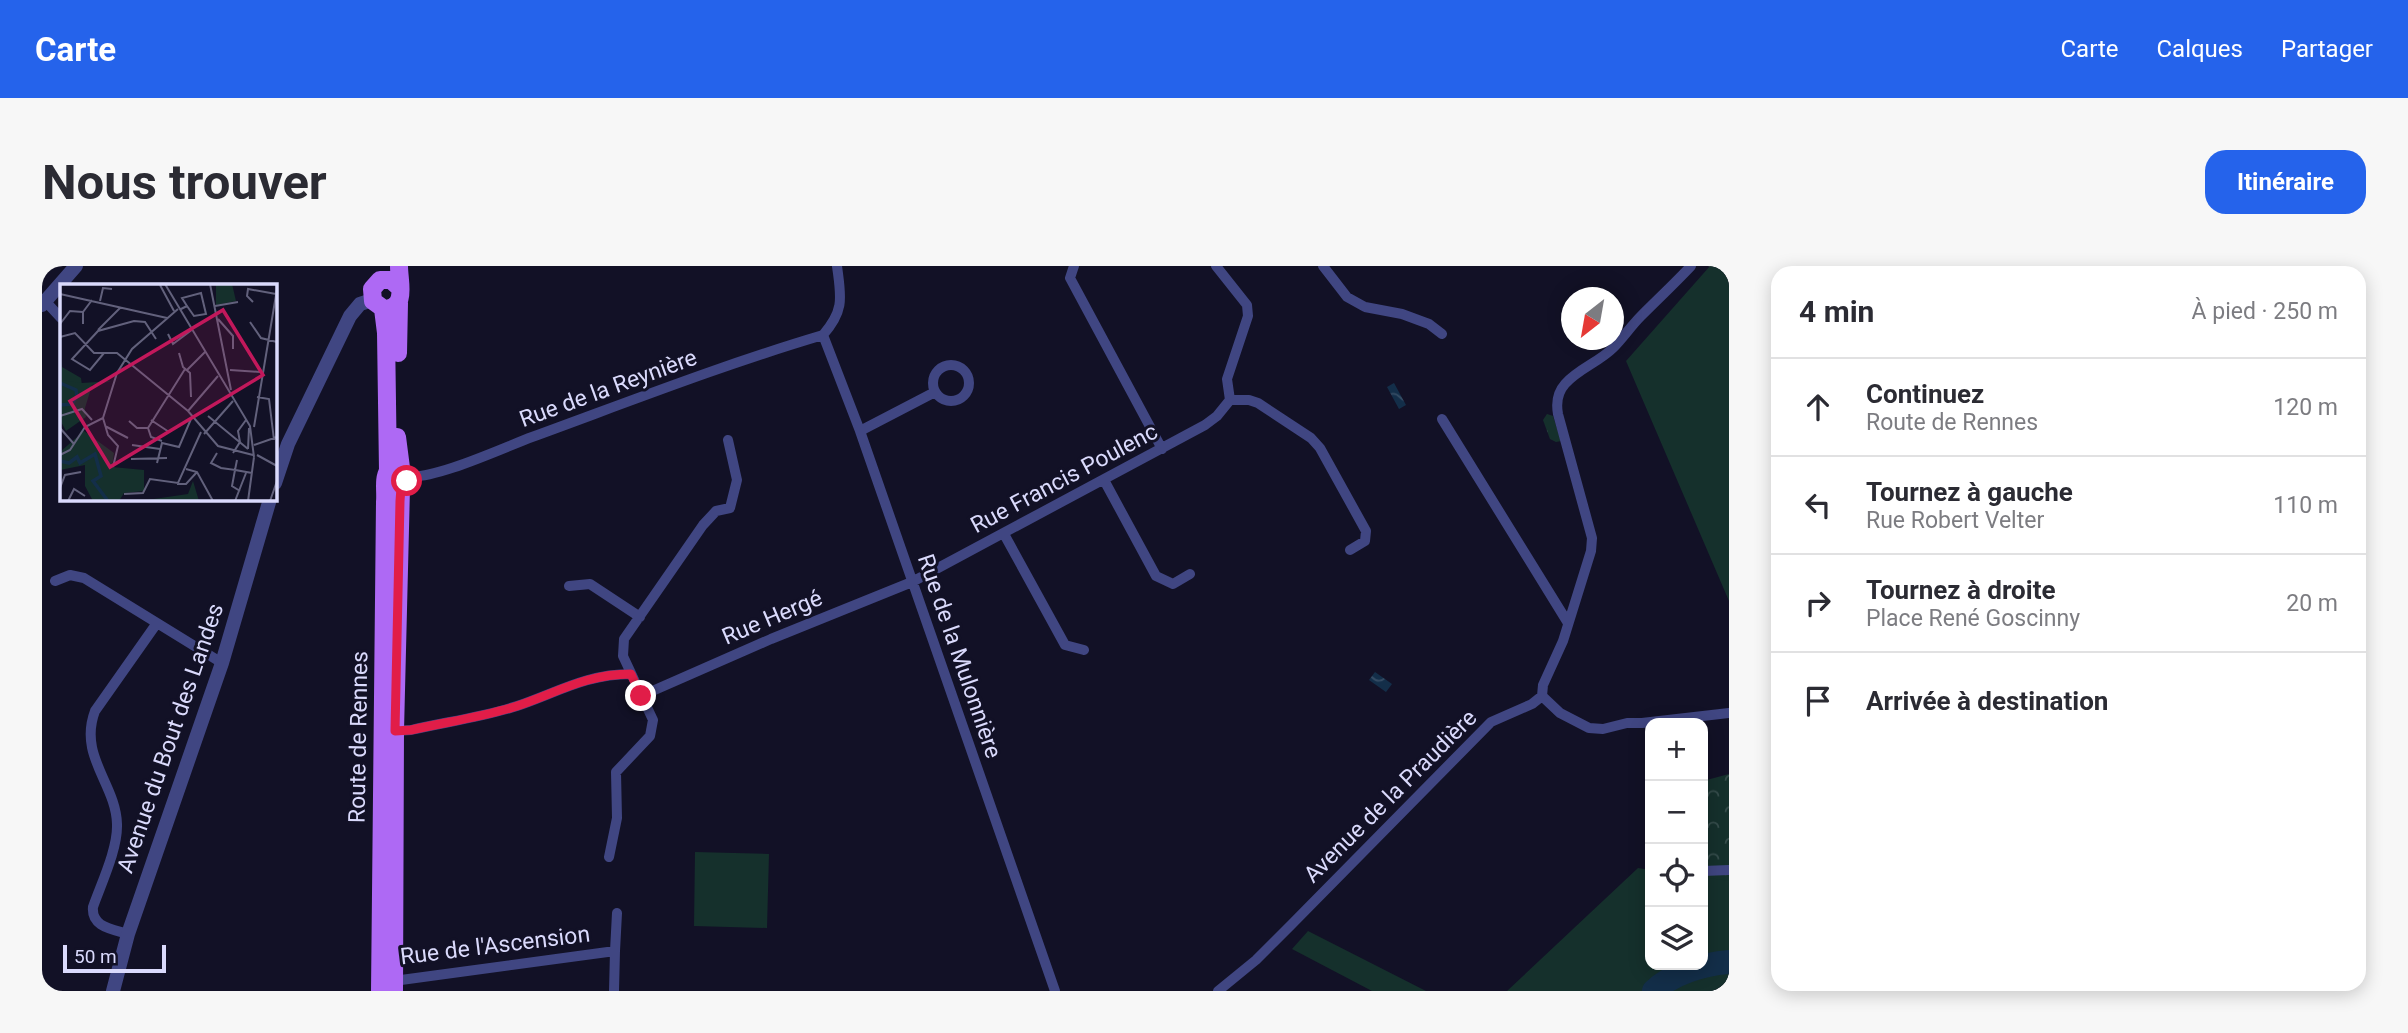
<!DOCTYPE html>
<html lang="fr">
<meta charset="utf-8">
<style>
:root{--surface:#fff;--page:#f7f7f7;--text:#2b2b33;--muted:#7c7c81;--line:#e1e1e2;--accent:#2563eb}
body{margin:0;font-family:Roboto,sans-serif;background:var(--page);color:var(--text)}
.controls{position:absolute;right:21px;bottom:21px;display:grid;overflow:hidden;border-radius:14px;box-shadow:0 4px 18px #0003}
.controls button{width:63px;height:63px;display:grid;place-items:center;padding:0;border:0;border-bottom:2px solid var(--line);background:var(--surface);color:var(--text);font:35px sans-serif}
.compass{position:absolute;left:1519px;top:21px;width:63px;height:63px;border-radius:50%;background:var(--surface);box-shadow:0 4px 18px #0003;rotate:211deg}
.scale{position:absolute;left:21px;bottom:18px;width:103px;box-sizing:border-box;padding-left:7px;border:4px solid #dadafc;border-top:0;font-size:19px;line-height:24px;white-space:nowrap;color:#dadafc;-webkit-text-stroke:5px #121126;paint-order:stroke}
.stop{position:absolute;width:21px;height:21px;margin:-16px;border:5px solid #e11d48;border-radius:50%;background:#fff}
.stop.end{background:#e11d48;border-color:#fff;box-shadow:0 2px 7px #0008}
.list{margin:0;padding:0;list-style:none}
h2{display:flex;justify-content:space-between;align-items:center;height:91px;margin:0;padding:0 28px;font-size:30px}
h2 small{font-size:23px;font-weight:400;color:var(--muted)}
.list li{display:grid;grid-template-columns:46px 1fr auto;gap:21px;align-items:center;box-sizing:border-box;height:98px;padding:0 28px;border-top:2px solid var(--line)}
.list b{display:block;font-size:26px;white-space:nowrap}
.list p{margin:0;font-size:23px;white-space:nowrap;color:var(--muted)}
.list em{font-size:23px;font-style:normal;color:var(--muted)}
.icon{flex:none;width:38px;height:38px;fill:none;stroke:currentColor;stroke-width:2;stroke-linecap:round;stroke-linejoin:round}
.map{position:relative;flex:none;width:1687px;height:725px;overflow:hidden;border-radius:21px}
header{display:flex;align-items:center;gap:42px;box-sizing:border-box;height:98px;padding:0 35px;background:var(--accent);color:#fff}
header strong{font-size:33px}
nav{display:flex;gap:38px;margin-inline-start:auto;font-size:24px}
.intro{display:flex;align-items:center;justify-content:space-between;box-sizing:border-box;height:168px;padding:0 42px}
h1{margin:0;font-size:49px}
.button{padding:18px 32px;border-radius:21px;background:var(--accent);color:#fff;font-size:24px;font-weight:700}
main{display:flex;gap:42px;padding:0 42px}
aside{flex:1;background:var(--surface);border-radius:21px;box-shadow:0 4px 18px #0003}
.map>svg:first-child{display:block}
.grass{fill:url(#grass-tufts)}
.forest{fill:url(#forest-crowns)}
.park{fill:#15302c}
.water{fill:url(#water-waves)}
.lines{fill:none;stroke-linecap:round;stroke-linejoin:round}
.river{stroke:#132e49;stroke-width:24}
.minor{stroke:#404682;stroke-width:10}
.tertiary{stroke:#404682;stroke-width:14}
.primary{stroke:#ae69f4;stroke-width:18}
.route{stroke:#e11d48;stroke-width:9}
.labels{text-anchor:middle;stroke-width:6;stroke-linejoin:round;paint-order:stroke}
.street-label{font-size:23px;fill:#dadafc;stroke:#121126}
.inset-river{fill:none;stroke:#132e49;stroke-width:3.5}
.inset-road{fill:none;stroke:#62617c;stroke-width:2}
.view{fill:#c2185b;fill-opacity:0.15;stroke:#c2185b;stroke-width:3.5}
.inset-edge{fill:none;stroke:#dadafc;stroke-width:3.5}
</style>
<header>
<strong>Carte</strong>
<nav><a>Carte</a><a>Calques</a><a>Partager</a></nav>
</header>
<div class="intro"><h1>Nous trouver</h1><a class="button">Itinéraire</a></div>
<main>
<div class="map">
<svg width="1687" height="725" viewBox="0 0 1687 725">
<defs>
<pattern id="grass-tufts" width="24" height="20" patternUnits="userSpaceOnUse" patternTransform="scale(1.75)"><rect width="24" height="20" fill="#15302c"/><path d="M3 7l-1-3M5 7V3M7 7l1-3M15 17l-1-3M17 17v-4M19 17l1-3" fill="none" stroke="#364d4c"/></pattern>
<pattern id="forest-crowns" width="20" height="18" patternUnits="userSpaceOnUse" patternTransform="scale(1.75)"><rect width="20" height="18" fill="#15302c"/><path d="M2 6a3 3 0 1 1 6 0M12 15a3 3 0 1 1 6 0" fill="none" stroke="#364d4c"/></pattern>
<pattern id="water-waves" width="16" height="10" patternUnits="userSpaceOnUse" patternTransform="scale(1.75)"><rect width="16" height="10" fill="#132e49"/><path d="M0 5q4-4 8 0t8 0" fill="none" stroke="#354c64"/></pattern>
</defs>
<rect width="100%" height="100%" fill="#121126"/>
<path class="grass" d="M1505 148 1511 150 1519 175 1514 176 1508 173 1501 154Z"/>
<path class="forest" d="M1687 508V689L1661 674V515Z"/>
<path class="park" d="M1668 0H1687V335L1584 95Z
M653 586 727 588 725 662 652 660Z
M1596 602 1608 604V699H1661V611L1687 615V725H1465Z
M1266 665 1384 725H1330L1250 683Z"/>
<path class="water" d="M1352 117 1364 139 1357 143 1345 121Z
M1333 406 1350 418 1344 426 1327 414Z"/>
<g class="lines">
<path class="river" d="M1612 725C1630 707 1662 698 1687 696"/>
<path class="minor" d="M1032 0 1028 12 1120 183
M1174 0 1205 39 1206 50 1185 113 1188 134
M1281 0 1305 31 1323 41 1360 48 1387 58 1400 68
M3 35 19 52
M781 69 818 165 1013 725
M781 69C803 44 799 31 795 0
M891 117a18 18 0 1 1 36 0a18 18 0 1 1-36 0Z
M1188 134H1207L1216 137 1269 172 1278 182 1324 265 1323 275 1308 284
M1400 153 1526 357
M818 165 893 126
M365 210C390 215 463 181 490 171 586 136 683 98 781 69
M1062 214 1114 310 1131 318 1148 308
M962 268 1023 379 1042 384
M13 315 28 309 42 312 180 397
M527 320 548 318 598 351
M599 430 729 373 870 316 1163 159 1175 150 1188 134
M1500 430 1518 447 1547 462 1561 463 1585 457H1600L1687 447
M353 465 369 464C404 456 441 451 475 440 514 427 544 408 589 408
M567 591 575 552 574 506 608 470 611 454 581 390 582 373 661 259 674 245 688 242 695 214 686 174
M1661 605 1687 604
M86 668C70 663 49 661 51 641 59 618 76 583 75 558 74 518 36 490 53 445L115 357
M573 685 575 647
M349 714H359L573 685 572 725
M1176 725 1214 694 1249 659 1449 456 1490 438 1500 430 1501 419 1521 375 1549 285 1550 272 1516 148C1514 137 1515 127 1523 118 1536 103 1557 96 1571 82 1581 72 1589 60 1599 50 1616 33 1633 17 1649 0"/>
<path class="tertiary" d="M0 39 34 0
M233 217 246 178 308 50 318 38 330 34
M71 725 86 668 180 397 228 233"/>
<path class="primary" d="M357 0C357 17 366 42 342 43L331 35 330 23 338 14H349L358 22
M356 87 357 37
M355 171 359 202
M338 725 343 236C344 226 341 213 346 205L344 67 341 43
M352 725 353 465 359 222"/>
</g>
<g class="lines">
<path class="route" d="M365 215 359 222 358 235 353 465 369 464C404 456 441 451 475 440 514 427 544 408 589 408L599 430"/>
</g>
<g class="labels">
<g class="street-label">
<text transform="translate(566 122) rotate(-20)" y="8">Rue de la Reynière</text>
<text transform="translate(1022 212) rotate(-28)" y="8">Rue Francis Poulenc</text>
<text transform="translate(730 351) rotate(-23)" y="8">Rue Hergé</text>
<text transform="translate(918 390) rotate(71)" y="8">Rue de la Mulonnière</text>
<text transform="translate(316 471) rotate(-89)" y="8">Route de Rennes</text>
<text transform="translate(128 472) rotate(-71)" y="8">Avenue du Bout des Landes</text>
<text transform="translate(1348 530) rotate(-45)" y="8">Avenue de la Praudière</text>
<text transform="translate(453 679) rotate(-7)" y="8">Rue de l'Ascension</text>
</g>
</g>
<g transform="translate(18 18)">
<rect width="217" height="217" fill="#121126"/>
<path d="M0 70 2 83 21 94 26 133 6 147 0 136Z" fill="#15302c"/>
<path d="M156 0H172L176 17 156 21ZM0 96 22 99 52 97 32 101 25 124 0 131ZM24 147 54 169 52 183 84 186V207L64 209 59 217H33L25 202V181L0 186V168ZM133 197 139 217H80L128 210Z" fill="#15302c"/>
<path class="inset-river" d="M0 99 16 106 17 112 12 120 0 121M0 177 9 179 17 173 20 179 35 170 41 192 33 197 48 217"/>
<path class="inset-road" d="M105 0 190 142 194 173M150 0 171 106M100 1 114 27M0 10 107 34M40 17 43 4 52 5M193 18 187 12 188 5 216 10M155 22 178 18M121 25 127 22 122 14 141 9 146 30 134 32 127 22M158 35 173 52V65M190 38 201 54 217 58M0 40 10 27 23 28M23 40V28L32 16M38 46 61 23M108 50 113 60 133 45M0 53 15 49 34 69H57L128 127 158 162 193 171M44 69 30 86 12 75 38 47 74 37 85 38 96 55M119 69 123 83 130 89 131 113M127 86 145 68M170 86 200 88M197 113 209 115 214 156M128 127 158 92M0 132 22 125 32 136M148 132 188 165M91 136 109 148M69 137 77 144H88M45 142 68 154M194 143 217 5M0 144 14 160M88 144 125 85M88 144 91 153 102 157M144 150 173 117M72 161 100 165M194 161 217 153M188 165 189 144M157 169 151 179 161 184 175 186 177 176M173 169 180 158 178 147 186 136M0 171 10 166 25 143 43 134M197 171 217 182M71 175 107 174M97 179 102 159 119 163 131 135M53 183 58 162 48 151 43 134 57 89 72 65 118 25M126 185 137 188 153 217M117 200H126L137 188M0 204 5 191 21 188M180 207 172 202 175 186 192 189M64 210 83 209 90 195 118 199 141 148M8 217 14 205 25 212M175 217 186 189M188 217 194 173M210 217 217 197"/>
<path class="view" d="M163 26 203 91 50 183 10 117Z"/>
<rect width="217" height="217" class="inset-edge"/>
</g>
</svg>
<div class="controls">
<button>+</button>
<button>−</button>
<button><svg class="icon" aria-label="locate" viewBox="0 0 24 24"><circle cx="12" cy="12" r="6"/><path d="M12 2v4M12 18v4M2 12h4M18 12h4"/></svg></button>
<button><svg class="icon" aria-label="layers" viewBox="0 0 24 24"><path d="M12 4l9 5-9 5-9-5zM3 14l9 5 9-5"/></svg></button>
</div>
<svg class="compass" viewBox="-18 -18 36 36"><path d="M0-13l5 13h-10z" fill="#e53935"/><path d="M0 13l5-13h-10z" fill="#7c7c81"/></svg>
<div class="scale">50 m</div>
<div class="stop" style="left:365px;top:215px"></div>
<div class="stop end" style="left:599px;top:430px"></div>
</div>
<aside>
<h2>4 min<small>À pied · 250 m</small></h2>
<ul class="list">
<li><svg class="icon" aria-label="ahead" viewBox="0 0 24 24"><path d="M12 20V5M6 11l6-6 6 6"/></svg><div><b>Continuez</b><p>Route de Rennes</p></div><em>120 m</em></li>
<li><svg class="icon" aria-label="left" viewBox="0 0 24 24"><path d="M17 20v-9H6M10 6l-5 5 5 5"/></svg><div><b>Tournez à gauche</b><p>Rue Robert Velter</p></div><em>110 m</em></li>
<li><svg class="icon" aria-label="right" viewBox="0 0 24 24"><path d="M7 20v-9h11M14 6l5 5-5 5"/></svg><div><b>Tournez à droite</b><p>Place René Goscinny</p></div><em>20 m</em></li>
<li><svg class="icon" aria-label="arrive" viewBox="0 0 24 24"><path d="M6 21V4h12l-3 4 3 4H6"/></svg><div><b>Arrivée à destination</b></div></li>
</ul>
</aside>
</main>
